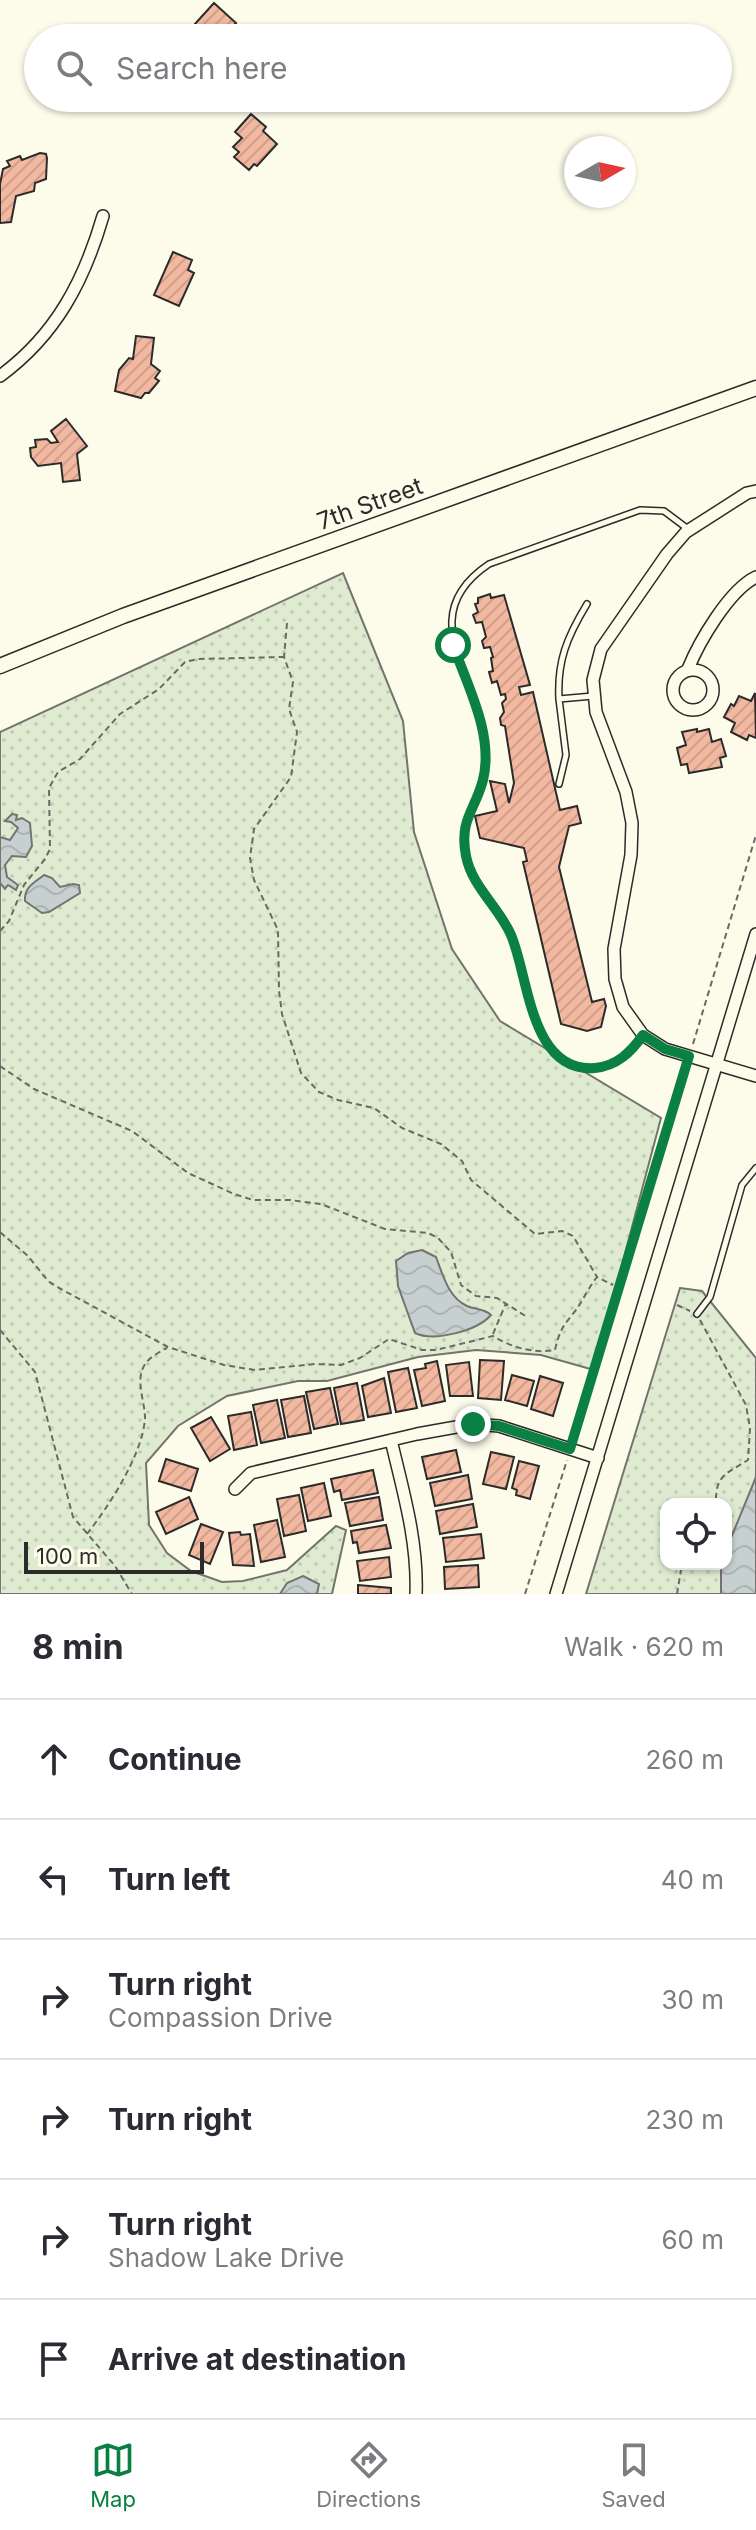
<!DOCTYPE html>
<meta charset="utf-8">
<style>
:root{--surface:#fff;--page:#f7f7f7;--text:#2b2b33;--muted:#7c7c81;--line:#e1e1e2;--accent:#0b8043}
body{margin:0;font-family:Inter,sans-serif;background:var(--page);color:var(--text)}
.controls{position:absolute;right:24px;bottom:24px;display:grid;overflow:hidden;border-radius:16px;box-shadow:0 2px 6px #0004}
.controls button{width:72px;height:72px;display:grid;place-items:center;padding:0;border:0;border-bottom:2px solid var(--line);background:var(--surface);color:var(--text);font:40px sans-serif}
.compass{position:absolute;left:564px;top:136px;width:72px;height:72px;border-radius:50%;background:var(--surface);box-shadow:0 2px 6px #0004;rotate:81deg}
.scale{position:absolute;left:24px;bottom:20px;width:180px;box-sizing:border-box;padding-left:8px;border:4px solid #2b2b2b;border-top:0;font-size:22px;line-height:28px;white-space:nowrap;color:#2b2b2b;-webkit-text-stroke:6px #fdfbea;paint-order:stroke}
.stop{position:absolute;width:24px;height:24px;margin:-18px;border:6px solid #0b8043;border-radius:50%;background:#fff}
.stop.end{background:#0b8043;border-color:#fff;box-shadow:0 2px 8px #0008}
.list{margin:0;padding:0;list-style:none}
h2{display:flex;justify-content:space-between;align-items:center;height:104px;margin:0;padding:0 32px;font-size:34px}
h2 small{font-size:26px;font-weight:400;color:var(--muted)}
.list li{display:grid;grid-template-columns:52px 1fr auto;gap:24px;align-items:center;box-sizing:border-box;height:120px;padding:0 32px;border-top:2px solid var(--line)}
.list b{display:block;font-size:30px;white-space:nowrap}
.list p{margin:0;font-size:26px;white-space:nowrap;color:var(--muted)}
.list em{font-size:26px;font-style:normal;color:var(--muted)}
.icon{flex:none;width:44px;height:44px;fill:none;stroke:currentColor;stroke-width:2;stroke-linecap:round;stroke-linejoin:round}
.map{position:relative;flex:none;width:756px;height:1594px;overflow:hidden}
.search{position:absolute;background:var(--surface);box-shadow:0 2px 6px #0004;left:24px;right:24px;top:24px;height:88px;display:flex;align-items:center;gap:20px;box-sizing:border-box;padding:0 28px;border-radius:44px;color:var(--muted);font-size:30px}
.sheet{height:824px;background:var(--surface)}
nav{display:flex;justify-content:space-around;align-items:center;box-sizing:border-box;height:112px;border-top:2px solid var(--line);background:var(--surface);font-size:22px;color:var(--muted)}
nav a{display:grid;justify-items:center;gap:4px}
nav .on{color:var(--accent)}
.map>svg:first-child{display:block}
.grass{fill:url(#grass-dots);stroke:#74746e;stroke-width:2;fill-rule:evenodd}
.water{fill:url(#water-waves);stroke:#74746e;stroke-width:2}
.building{fill:url(#building-hatch);stroke:#2b2b2b;stroke-width:2}
.lines{fill:none;stroke-linecap:round;stroke-linejoin:round}
.service-casing{stroke:#2b2b2b;stroke-width:8}
.minor-casing{stroke:#2b2b2b;stroke-width:14}
.tertiary-casing{stroke:#2b2b2b;stroke-width:17}
.path{stroke:#6a6964;stroke-width:2;stroke-dasharray:6 4;stroke-linecap:butt}
.service{stroke:#fdfbea;stroke-width:5}
.minor{stroke:#fdfbea;stroke-width:11}
.tertiary{stroke:#fdfbea;stroke-width:14}
.route{stroke:#0b8043;stroke-width:10}
.labels{text-anchor:middle;stroke-width:6;stroke-linejoin:round;paint-order:stroke}
.street-label{font-size:24px;fill:#2b2b2b;stroke:#fdfbea}
</style>
<div class="map">
<svg width="756" height="1594" viewBox="0 0 756 1594">
<defs>
<pattern id="grass-dots" width="8" height="8" patternUnits="userSpaceOnUse" patternTransform="scale(2)"><rect width="8" height="8" fill="#deebd1"/><path d="M2 2h.1M6 6h.1" fill="none" stroke="#bfcab4" stroke-width="1.8" stroke-linecap="round"/></pattern>
<pattern id="water-waves" width="16" height="10" patternUnits="userSpaceOnUse" patternTransform="scale(2)"><rect width="16" height="10" fill="#c7d0d0"/><path d="M0 5q4-4 8 0t8 0" fill="none" stroke="#abb3b3"/></pattern>
<pattern id="building-hatch" width="6" height="6" patternUnits="userSpaceOnUse" patternTransform="scale(2)"><rect width="6" height="6" fill="#f2b8a0"/><path d="M-1 1l2-2M0 6l6-6M5 7l2-2" fill="none" stroke="#d09e8a"/></pattern>
</defs>
<rect width="100%" height="100%" fill="#fdfbea"/>
<path class="grass" d="M343 573 403 721 414 832 452 949 500 1021 661 1118 594 1370 541 1355 476 1350 418 1357 327 1381H298L227 1396 178 1426 146 1463 149 1525 167 1553 191 1571 222 1582 243 1581 287 1570 336 1526 346 1530 332 1594H0V732Z
M680 1288 702 1291 756 1358V1594H586ZM666 1504H726V1564H666Z"/>
<path class="water" d="M12 814 17 815 16 820 22 818 30 823 32 846 26 857 12 856 5 865 7 877 18 885 16 890 8 885 5 889 0 883V837L10 840 18 828 11 822 5 821Z
M44 875 52 878 60 887 73 884 79 885 80 893 49 912 42 913 25 901C24 887 34 883 44 875Z
M422 1250 436 1257C443 1275 448 1297 467 1306 476 1310 483 1308 491 1315 477 1331 434 1342 415 1333L398 1286 396 1261 408 1253Z
M756 1477V1594H721V1564H726V1550Z
M303 1576 319 1584 317 1594H280L287 1583Z"/>
<path class="building" d="M214 3 236 23 222 38H187L184 36Z
M251 114 266 127 263 131 277 144 257 166 254 164 249 170 234 157 239 152 233 147 242 138 235 132Z
M40 153 46 154 47 158 46 179 35 183 34 191 16 196 11 222 0 223V184L3 169 10 166 7 161 20 156 22 160Z
M173 252 192 260 188 270 194 273 179 306 154 295Z
M136 336 154 338 151 364 160 371 155 378 159 381 149 393H145L141 398 115 391 119 370 129 358 133 359Z
M66 419 87 446 77 454 80 480 63 482 61 463 38 466 31 457 30 448 36 447 35 440 47 439 51 443 58 442 51 431Z
M490 594 491 598 504 595 530 685 519 687 521 695 533 692 560 810 577 806 581 823 569 826 559 867 592 1002 604 999 606 1006 601 1027 587 1031 561 1024 523 862 527 861 524 848 480 838 475 816 497 811 490 781 505 784 509 803 514 783 505 726 501 725 500 718 504 712 502 703 506 699 505 694 501 695 497 681 492 683 489 672 493 671 491 658 493 657 490 647 484 648 482 641 486 637 482 622 476 623 473 615 478 612 475 604 478 603V598Z
M755 693 756 738 749 735 747 740 731 732 735 723 724 717 731 704 734 706 739 696 751 701Z
M697 729V732L709 729 712 742 721 739 726 756 720 758 722 767 689 773 687 764 681 765 677 748 686 745 682 732Z
M480 1360 504 1361 501 1400 478 1398Z
M437 1361 445 1401 422 1406 414 1370 426 1368 425 1364Z
M469 1362 473 1396H450L446 1365Z
M408 1368 417 1408 396 1412 388 1372Z
M512 1375 534 1381 527 1406 505 1400Z
M540 1376 563 1383 553 1416 531 1409Z
M384 1378 391 1413 368 1417 362 1386Z
M357 1383 364 1420 341 1424 334 1388Z
M330 1388 338 1424 314 1429 306 1392Z
M304 1396 311 1433 288 1437 281 1400Z
M277 1400 285 1438 261 1443 253 1405Z
M251 1412 257 1445 234 1450 228 1416Z
M211 1417 230 1449 210 1461 191 1428Z
M456 1450 461 1472 427 1479 422 1457Z
M491 1452 514 1457 506 1489 483 1484Z
M166 1459 198 1469 191 1491 159 1481Z
M519 1461 539 1466 530 1499 516 1495 517 1490 512 1488Z
M373 1470 378 1493 342 1500 340 1490 334 1492 331 1479Z
M468 1475 472 1499 435 1506 430 1483Z
M324 1483 331 1516 308 1521 301 1488Z
M299 1495 306 1531 284 1536 277 1499Z
M189 1497 198 1519 166 1534 156 1512Z
M379 1497 383 1520 350 1526 345 1503Z
M473 1504 477 1527 440 1534 436 1511Z
M277 1520 285 1557 261 1562 254 1525Z
M201 1524 223 1532 210 1564 189 1555Z
M386 1525 391 1548 359 1553 357 1542 353 1543 351 1531Z
M240 1532 241 1535 250 1534 254 1566 233 1565 229 1533Z
M481 1534 484 1558 446 1562 443 1538Z
M389 1557 391 1577 360 1581 357 1561Z
M478 1565 479 1587 445 1589 444 1567Z
M358 1585 391 1588V1594H358Z"/>
<g class="lines">
<defs>
<path id="service" d="M587 604C567 637 557 661 559 699L593 696
M559 784 566 755 559 699
M643 1036C631 1053 616 1066 594 1068 528 1074 530 971 509 930 494 900 467 880 464 845 462 820 476 804 482 781 486 768 486 752 484 739 476 674 413 615 489 564L640 510 664 511 688 529
M697 1314 710 1297 742 1185 756 1168"/>
<path id="minor" d="M0 376C56 335 84 281 103 216
M756 491 747 493 686 532 667 554 601 649 593 680 596 712 626 792 632 823 631 855 614 949 615 979 623 1007 643 1035 665 1049 756 1076
M688 669C699 642 729 590 756 577
M673 690a20 20 0 1 1 40 0a20 20 0 1 1-40 0Z
M391 1440C403 1491 418 1541 416 1594
M235 1489 251 1473 417 1434 473 1424 499 1426 598 1458
M556 1594 756 934"/>
<path id="tertiary" d="M0 666 123 616 756 388"/>
</defs>
<use href="#service" class="service-casing"/>
<use href="#minor" class="minor-casing"/>
<use href="#tertiary" class="tertiary-casing"/>
<path class="path" d="M287 623 284 657 293 682 289 709 297 732 291 777 254 829 250 858 254 880 278 930 279 991 282 1014 301 1073 319 1092 338 1100 374 1108 402 1128 441 1144 462 1161 471 1180 535 1234 562 1231 573 1236 597 1277
M0 931 9 921 24 885 45 859 50 849 49 788 58 772 80 759 120 714 159 689 185 662 198 659 284 657
M693 1044 756 835
M0 1066 34 1089 132 1131 188 1173 234 1194 253 1200H290L321 1204 385 1229 428 1233 438 1238 451 1252 461 1285 476 1296 497 1298 527 1317
M0 1232 28 1256 48 1281 59 1288 168 1347 224 1365 255 1370 315 1364 341 1365 360 1358 389 1339 422 1350H436L493 1336C511 1347 533 1354 555 1350 560 1329 563 1326 576 1310 583 1300 589 1287 597 1277L613 1285
M677 1305 690 1311
M700 1320 746 1405 750 1428 748 1460C726 1474 715 1475 716 1504
M0 1330 35 1372 73 1517 115 1566 132 1594
M493 1334 506 1303
M573 1439 686 1066
M87 1534C109 1506 143 1454 145 1418 145 1402 136 1383 143 1368 147 1358 158 1353 167 1348
M525 1594 567 1460
M677 1594 682 1564"/>
<use href="#service" class="service"/>
<use href="#minor" class="minor"/>
<use href="#tertiary" class="tertiary"/>
</g>
<g class="lines">
<path class="route" d="M453 645C468 687 494 735 483 780 475 811 459 819 466 856 472 887 499 907 511 935 529 977 530 1073 595 1068 617 1066 631 1052 643 1035L665 1049 689 1056 570 1449 499 1426 473 1424"/>
</g>
<g class="labels">
<g class="street-label">
<text transform="translate(370 504) rotate(-20)" y="8">7th Street</text>
</g>
</g>
</svg>
<div class="controls">
<button><svg class="icon" aria-label="locate" viewBox="0 0 24 24"><circle cx="12" cy="12" r="6"/><path d="M12 2v4M12 18v4M2 12h4M18 12h4"/></svg></button>
</div>
<svg class="compass" viewBox="-18 -18 36 36"><path d="M0-13l5 13h-10z" fill="#e53935"/><path d="M0 13l5-13h-10z" fill="#7c7c81"/></svg>
<div class="scale">100 m</div>
<div class="stop" style="left:453px;top:645px"></div>
<div class="stop end" style="left:473px;top:1424px"></div>
<div class="search"><svg class="icon" aria-label="search" viewBox="0 0 24 24"><circle cx="10" cy="10" r="6"/><path d="M15 15l6 6"/></svg>Search here</div>
</div>
<section class="sheet">
<h2>8 min<small>Walk · 620 m</small></h2>
<ul class="list">
<li><svg class="icon" aria-label="ahead" viewBox="0 0 24 24"><path d="M12 20V5M6 11l6-6 6 6"/></svg><div><b>Continue</b></div><em>260 m</em></li>
<li><svg class="icon" aria-label="left" viewBox="0 0 24 24"><path d="M17 20v-9H6M10 6l-5 5 5 5"/></svg><div><b>Turn left</b></div><em>40 m</em></li>
<li><svg class="icon" aria-label="right" viewBox="0 0 24 24"><path d="M7 20v-9h11M14 6l5 5-5 5"/></svg><div><b>Turn right</b><p>Compassion Drive</p></div><em>30 m</em></li>
<li><svg class="icon" aria-label="right" viewBox="0 0 24 24"><path d="M7 20v-9h11M14 6l5 5-5 5"/></svg><div><b>Turn right</b></div><em>230 m</em></li>
<li><svg class="icon" aria-label="right" viewBox="0 0 24 24"><path d="M7 20v-9h11M14 6l5 5-5 5"/></svg><div><b>Turn right</b><p>Shadow Lake Drive</p></div><em>60 m</em></li>
<li><svg class="icon" aria-label="arrive" viewBox="0 0 24 24"><path d="M6 21V4h12l-3 4 3 4H6"/></svg><div><b>Arrive at destination</b></div></li>
</ul>
</section>
<nav>
<a class="on"><svg class="icon" aria-label="map" viewBox="0 0 24 24"><path d="M3 6l6-2 6 2 6-2v14l-6 2-6-2-6 2zM9 4v14M15 6v14"/></svg>Map</a>
<a><svg class="icon" aria-label="directions" viewBox="0 0 24 24"><path d="M12 3l9 9-9 9-9-9zM9 14v-3h6M13 9l2 2-2 2"/></svg>Directions</a>
<a><svg class="icon" aria-label="saved" viewBox="0 0 24 24"><path d="M7 4h10v16l-5-4-5 4z"/></svg>Saved</a>
</nav>
